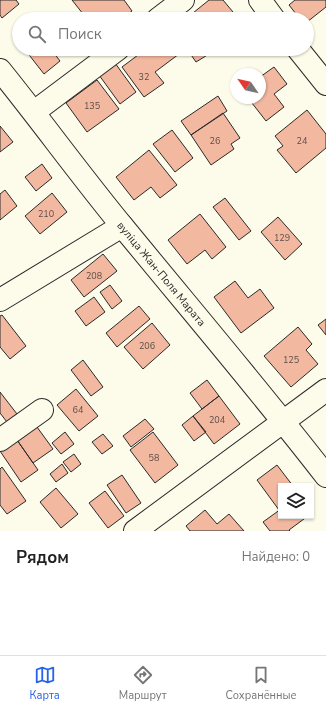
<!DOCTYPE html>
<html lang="ru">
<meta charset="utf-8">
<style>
:root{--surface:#fff;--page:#f2f2f2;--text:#222;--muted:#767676;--line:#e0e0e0;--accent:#2563eb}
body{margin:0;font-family:"Nunito Sans",sans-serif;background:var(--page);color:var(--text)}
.controls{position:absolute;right:12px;bottom:12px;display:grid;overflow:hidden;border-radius:0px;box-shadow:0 1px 3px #0004}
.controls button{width:36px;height:36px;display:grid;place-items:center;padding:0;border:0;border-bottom:1px solid var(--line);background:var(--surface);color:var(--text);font:20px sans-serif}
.compass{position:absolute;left:230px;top:68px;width:36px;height:36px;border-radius:50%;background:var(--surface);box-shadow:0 1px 3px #0004;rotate:304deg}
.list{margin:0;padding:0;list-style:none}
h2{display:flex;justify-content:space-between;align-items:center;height:52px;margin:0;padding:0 16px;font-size:17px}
h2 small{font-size:13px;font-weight:400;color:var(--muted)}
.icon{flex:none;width:22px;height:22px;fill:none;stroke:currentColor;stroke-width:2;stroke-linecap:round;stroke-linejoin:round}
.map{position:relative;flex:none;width:326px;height:531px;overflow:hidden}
.search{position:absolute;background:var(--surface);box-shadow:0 1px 3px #0004;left:12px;right:12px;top:12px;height:44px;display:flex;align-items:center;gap:10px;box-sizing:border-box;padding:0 14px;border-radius:22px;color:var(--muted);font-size:15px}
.sheet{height:124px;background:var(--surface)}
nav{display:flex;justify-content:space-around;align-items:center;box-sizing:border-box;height:56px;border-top:1px solid var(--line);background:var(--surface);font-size:11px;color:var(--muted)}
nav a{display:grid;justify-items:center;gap:2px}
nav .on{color:var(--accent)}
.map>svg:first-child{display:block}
.building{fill:#f2b8a0;stroke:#2b2b2b}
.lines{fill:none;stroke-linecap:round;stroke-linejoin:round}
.minor-casing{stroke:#2b2b2b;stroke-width:24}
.minor{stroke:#fdfbea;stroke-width:22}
.labels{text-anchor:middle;stroke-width:3;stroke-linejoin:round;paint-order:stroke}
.number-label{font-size:9px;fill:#5d4e48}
.street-label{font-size:11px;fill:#2b2b2b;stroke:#fdfbea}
</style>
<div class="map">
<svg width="326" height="531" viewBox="0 0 326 531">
<rect width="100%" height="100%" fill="#fdfbea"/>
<path class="building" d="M0 0H16L19 4 2 18 0 15Z
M72 0H124L132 11 122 19H87Z
M209 0H223L233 12 223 19H198L193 13Z
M295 0H326V7L307 22V19H300L289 5Z
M27 49H58L54 53 60 61 44 74 26 51Z
M146 49H175L179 54 155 72 164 83 144 97 122 67Z
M187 49H206L209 54 196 62Z
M115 63 136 92 120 104 99 75Z
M274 67 287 84 274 94 284 107 266 121 248 98H260V77Z
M97 80 119 109 87 132 66 103Z
M218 96 227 111 191 135 181 121Z
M307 110 326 134V148L296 173 277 150 283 146 275 136Z
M223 113 240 138 231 144 234 149 211 165 191 135Z
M0 126 13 142 0 152Z
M172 130 193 158 175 172 153 144Z
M149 150 177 185 160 198 151 187 134 200 116 177Z
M42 164 52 178 36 191 25 177Z
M5 190 17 206 0 220V194Z
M52 193 67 212 40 234 25 216Z
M225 198 251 231 239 240 213 207Z
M200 214 226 247 212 259 205 250 187 264 168 240Z
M278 217 302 244 285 260 261 232Z
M103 254 117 271 84 297 71 280Z
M235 281 248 298 260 289 274 308 241 333 214 297Z
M110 285 122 301 112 309 100 292Z
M94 297 105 312 86 326 75 311Z
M139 306 150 319 117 347 106 333Z
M2 315 26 346 10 359 0 347V316Z
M326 319V335L318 325Z
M152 323 170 345 143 369 124 347Z
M298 327 312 344 306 350 318 364 291 387 264 356Z
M83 360 103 387 91 396 71 370Z
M207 380 219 396 202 409 190 393Z
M76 389 98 416 79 431 57 405Z
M0 392 17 414 7 422 0 413Z
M219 396 240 424 214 444 193 416Z
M193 416 206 432 194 441 182 425Z
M145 419 154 429 131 447 123 436Z
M37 427 53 449 33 463 17 440Z
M65 432 74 444 61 454 52 443Z
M153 432 178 465 155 483 130 450Z
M103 434 113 446 102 454 92 442Z
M15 437 38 470 21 482 0 451V448Z
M74 454 81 464 71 472 63 462Z
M62 464 68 473 56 482 50 474Z
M277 465 293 486H281V509L279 510 257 480Z
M2 467 26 501 7 514 0 505V469Z
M122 475 141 503 126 513 107 485Z
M56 488 78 514 61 528 40 502Z
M105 491 124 516 108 528 89 503Z
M281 509V516H308L289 530 290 531H270L263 522Z
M205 510 217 524 229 514 244 531H190L186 526Z"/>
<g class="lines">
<defs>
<g id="minor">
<path d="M260 0 274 19"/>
<path d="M158 19 183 0"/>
<path d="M298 49 326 84"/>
<path id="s1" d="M0 70C42 122 81 176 123 227 191 310 261 392 326 476"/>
<path d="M34 112 118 49"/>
<path d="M0 300 122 226"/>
<path d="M0 440 42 410"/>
<path d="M135 531 326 390"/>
</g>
</defs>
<use href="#minor" class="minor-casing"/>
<use href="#minor" class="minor"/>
</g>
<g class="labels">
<g class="number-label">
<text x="144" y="80">32</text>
<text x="92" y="109">135</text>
<text x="215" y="144">26</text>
<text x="302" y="144">24</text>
<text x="46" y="217">210</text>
<text x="282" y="241">129</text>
<text x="94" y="279">208</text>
<text x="147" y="349">206</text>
<text x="291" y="363">125</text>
<text x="78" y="413">64</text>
<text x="217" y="423">204</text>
<text x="154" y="461">58</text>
</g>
<g class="street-label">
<text dy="4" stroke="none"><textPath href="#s1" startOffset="260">вуліца Жан-Поля Марата</textPath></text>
</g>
</g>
</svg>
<div class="controls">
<button><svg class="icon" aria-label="layers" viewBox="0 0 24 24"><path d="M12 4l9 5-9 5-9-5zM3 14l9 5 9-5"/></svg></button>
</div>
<svg class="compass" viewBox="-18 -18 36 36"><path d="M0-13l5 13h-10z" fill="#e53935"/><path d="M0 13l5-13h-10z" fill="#767676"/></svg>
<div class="search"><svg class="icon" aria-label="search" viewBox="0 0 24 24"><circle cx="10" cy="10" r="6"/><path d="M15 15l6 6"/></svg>Поиск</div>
</div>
<section class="sheet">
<h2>Рядом<small>Найдено: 0</small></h2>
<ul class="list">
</ul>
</section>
<nav>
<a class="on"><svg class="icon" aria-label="map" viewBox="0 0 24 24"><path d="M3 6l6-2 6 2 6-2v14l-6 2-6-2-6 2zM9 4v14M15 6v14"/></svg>Карта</a>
<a><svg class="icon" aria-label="directions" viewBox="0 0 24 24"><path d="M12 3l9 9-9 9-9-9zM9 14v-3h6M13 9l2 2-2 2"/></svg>Маршрут</a>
<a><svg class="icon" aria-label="saved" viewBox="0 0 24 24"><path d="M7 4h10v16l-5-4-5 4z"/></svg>Сохранённые</a>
</nav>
